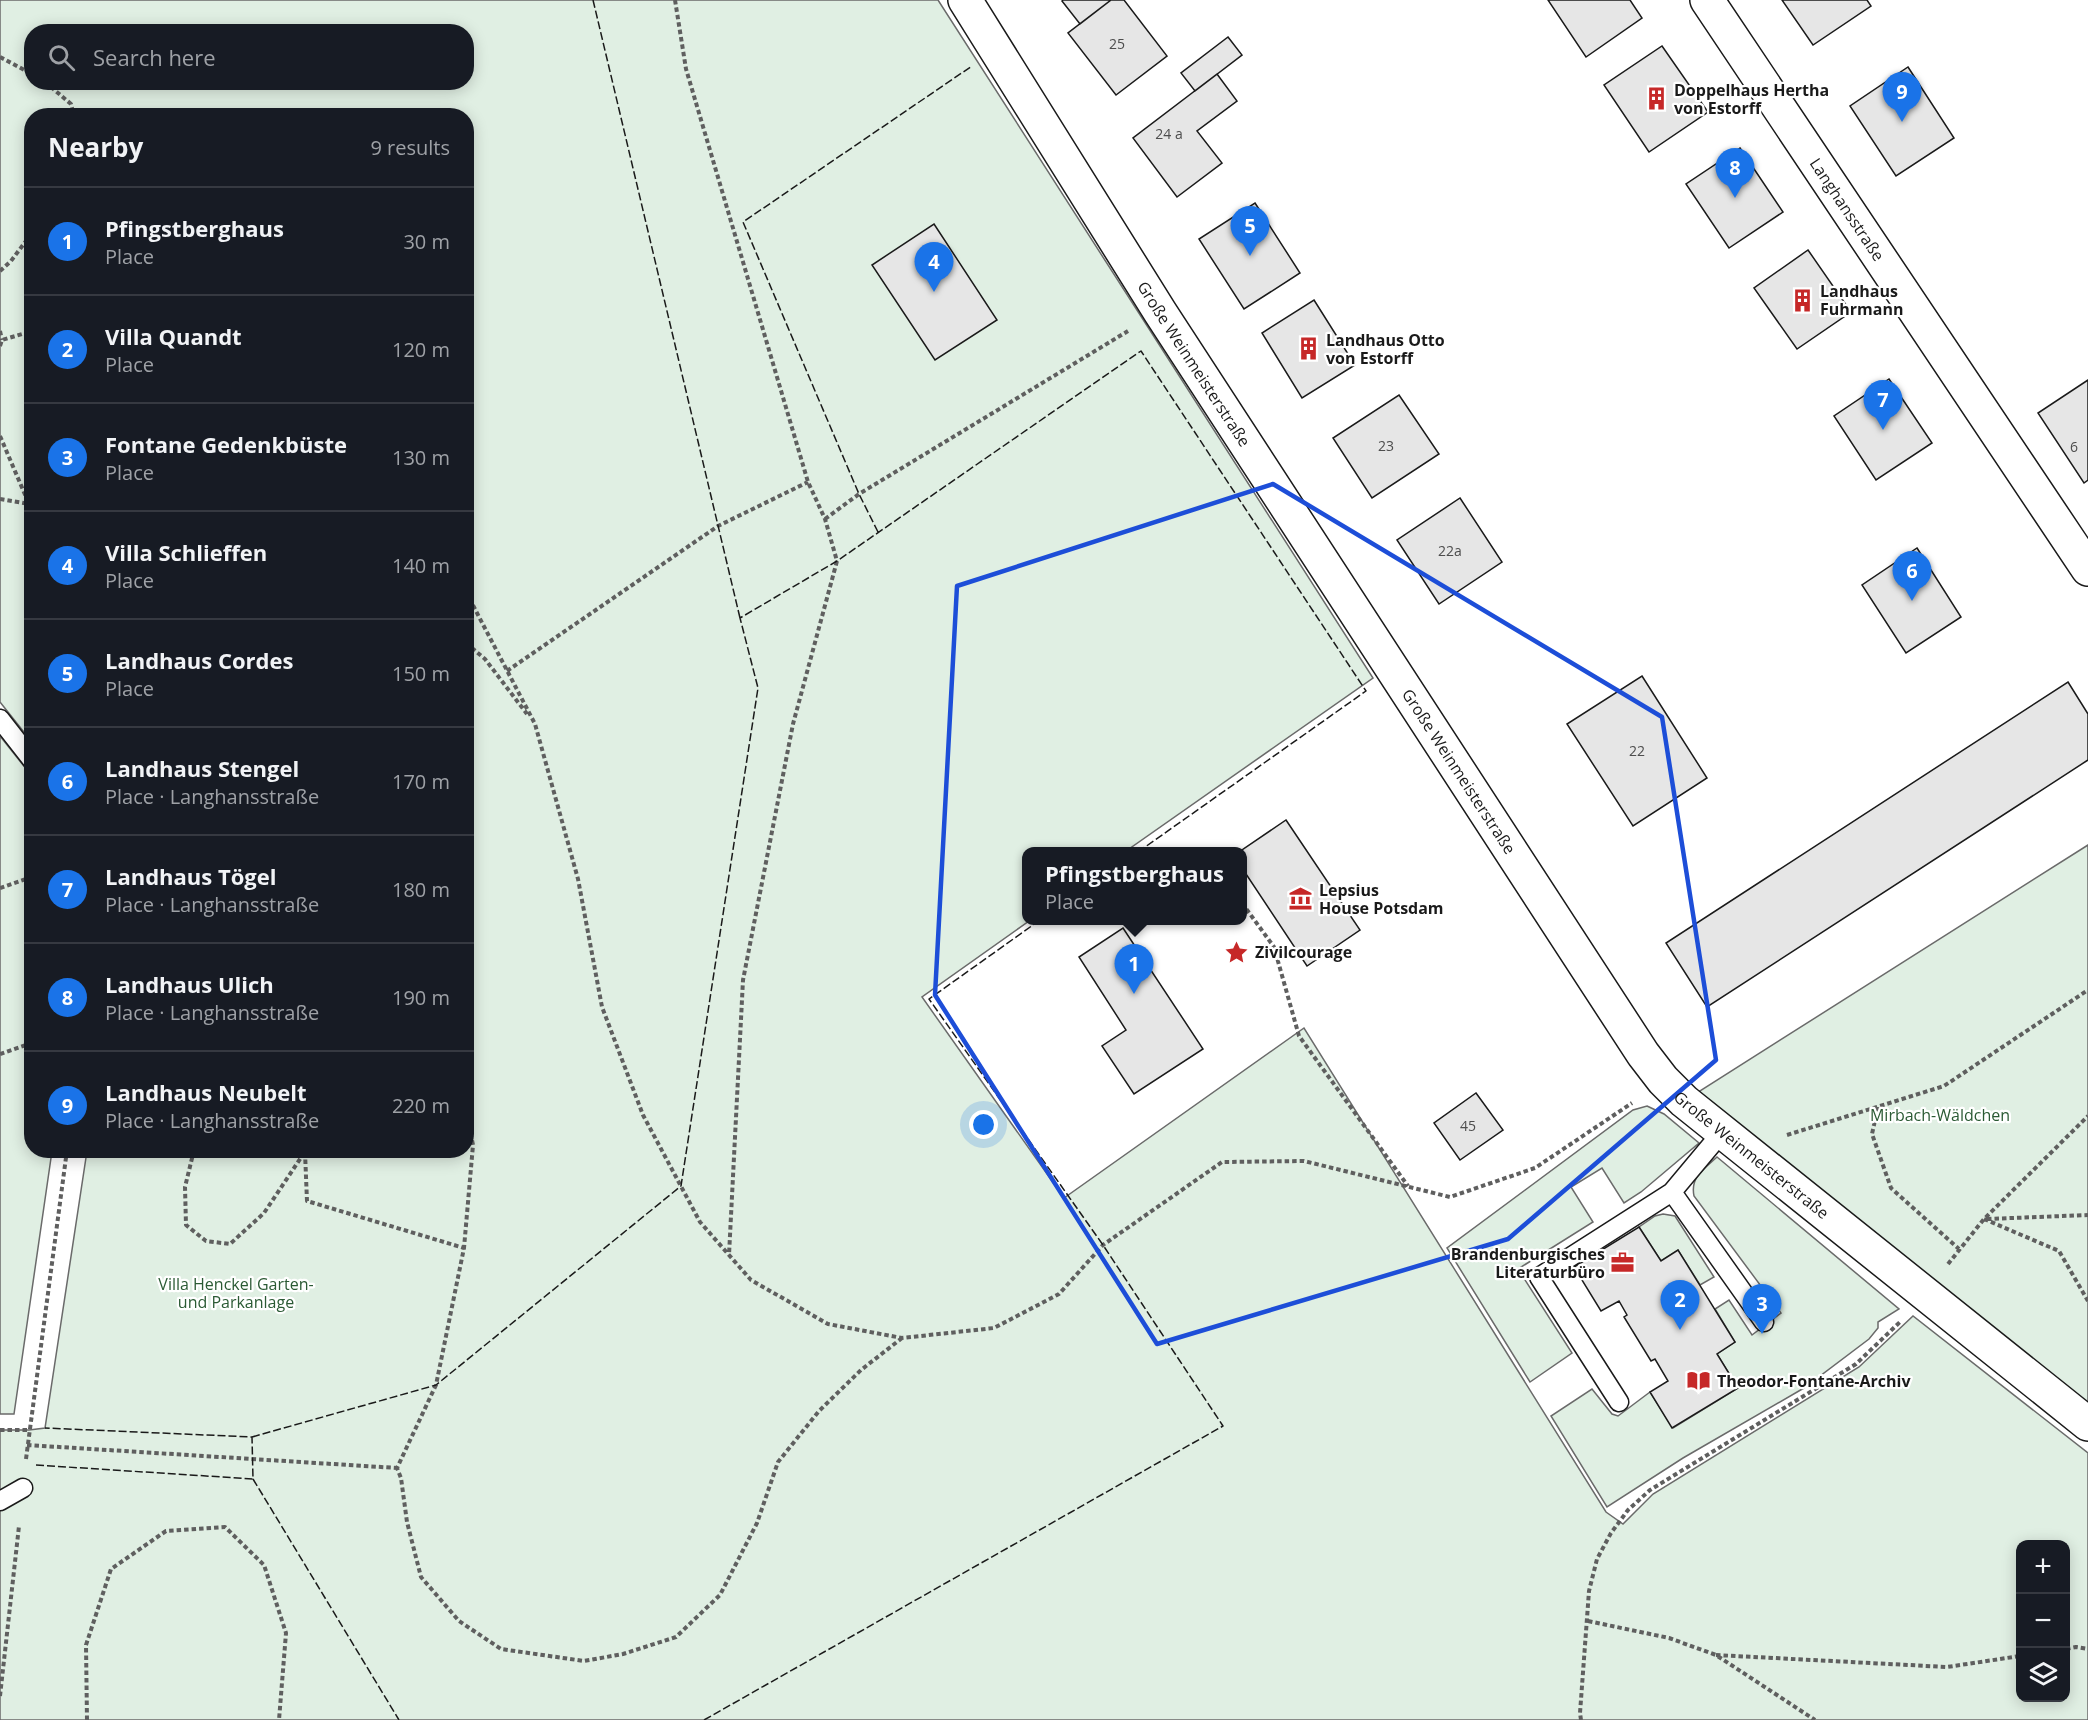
<!DOCTYPE html>
<meta charset="utf-8">
<style>
:root{--surface:#171b24;--page:#242831;--text:#f1f3f6;--muted:#9ea1a6;--line:#363941;--accent:#1a73e8}
body{margin:0;font-family:"Open Sans",sans-serif;background:var(--page);color:var(--text)}
.controls{position:absolute;right:18px;bottom:18px;display:grid;overflow:hidden;border-radius:12px;box-shadow:0 3px 15px #0003}
.controls button{width:54px;height:54px;display:grid;place-items:center;padding:0;border:0;border-bottom:2px solid var(--line);background:var(--surface);color:var(--text);font:30px sans-serif}
.you{position:absolute;left:984px;top:1125px;width:21px;height:21px;margin:-15px;border:4px solid #fff;border-radius:50%;background:#1a73e8;box-shadow:0 0 0 9px #1a73e833}
.badge{display:grid;place-items:center;width:39px;height:39px;border-radius:50%;background:var(--accent);color:#fff;font-size:20px;font-weight:700}
.pin{position:absolute;translate:-50% -50px;filter:drop-shadow(0 2px 3px #0008)}
.pin::after{content:'';position:absolute;top:32px;width:21px;height:18px;background:inherit;clip-path:polygon(0 0,100% 0,50% 100%)}
.popup{position:absolute;left:1022px;top:847px;width:225px;height:78px;box-sizing:border-box;display:grid;place-content:center;border-radius:12px;background:var(--surface);filter:drop-shadow(0 2px 4px #0005);font-size:20px;white-space:nowrap;color:var(--muted)}
.popup b{font-size:22px;color:var(--text)}
.popup::after{content:'';position:absolute;left:50%;top:100%;margin-left:-12px;border:12px solid transparent;border-top-color:var(--surface)}
.list{margin:0;padding:0;list-style:none}
h2{display:flex;justify-content:space-between;align-items:center;height:78px;margin:0;padding:0 24px;font-size:26px}
h2 small{font-size:20px;font-weight:400;color:var(--muted)}
.list li{display:grid;grid-template-columns:39px 1fr auto;gap:18px;align-items:center;box-sizing:border-box;height:108px;padding:0 24px;border-top:2px solid var(--line)}
.list b{display:block;font-size:22px;white-space:nowrap}
.list p{margin:0;font-size:20px;white-space:nowrap;color:var(--muted)}
.list em{font-size:20px;font-style:normal;color:var(--muted)}
.icon{flex:none;width:33px;height:33px;fill:none;stroke:currentColor;stroke-width:2;stroke-linecap:round;stroke-linejoin:round}
.map{position:relative;flex:none;width:2088px;height:1720px;overflow:hidden}
.search{position:absolute;background:var(--surface);box-shadow:0 3px 15px #0003;left:24px;top:24px;width:450px;height:66px;display:flex;align-items:center;gap:15px;box-sizing:border-box;padding:0 21px;border-radius:24px;color:var(--muted);font-size:22px}
.panel{position:absolute;background:var(--surface);box-shadow:0 3px 15px #0003;left:24px;top:108px;width:450px;height:1050px;border-radius:24px}
.map>svg:first-child{display:block}
.green{fill:#e0efe3;stroke:#6a6a6a;stroke-width:1.5;fill-rule:evenodd}
.building{fill:#e6e6e6;stroke:#1a1a1a;stroke-width:1.5}
.lines{fill:none;stroke-linecap:round;stroke-linejoin:round}
.lane-casing{stroke:#1a1a1a;stroke-width:21}
.street-casing{stroke:#1a1a1a;stroke-width:36}
.path{stroke:#5f5f5f;stroke-width:4;stroke-dasharray:4.5 3;stroke-linecap:butt}
.lane{stroke:#fff;stroke-width:18}
.street{stroke:#fff;stroke-width:33}
.fence{stroke:#1a1a1a;stroke-width:1.5;stroke-dasharray:8 3;stroke-linecap:butt}
.marked{fill:none;stroke:#1d4ed8;stroke-width:4.5;stroke-linejoin:round}
.labels{text-anchor:middle;stroke-width:4.5;stroke-linejoin:round;paint-order:stroke}
.number-label{font-size:14px;fill:#4d4d4d}
.poi-label{font-size:16px;font-weight:bold;fill:#1a1a1a;stroke:#fff;text-anchor:start}
.street-label{font-size:16px;fill:#1a1a1a;stroke:#fff}
.park-label{font-size:16px;fill:#2b5a34;stroke:#fff}
</style>
<div class="map">
<svg width="2088" height="1720" viewBox="0 0 2088 1720">
<rect width="100%" height="100%" fill="#fff"/>
<path class="green" d="M0 0H938L1373 678 1126 851 1026 852V920L1029 921 922 997 1064 1198 1304 1028 1606 1512 1623 1524 1653 1494 1859 1367 1913 1316 2088 1453V1720H0V1430H29L45 1428 87 1151 466 1150V116H32L31 741 0 702ZM32 32H466V82H32ZM2020 1544H2066V1698H2020Z
M0 736 31 775 32 1150 52 1151 14 1414H0Z
M2088 845V1424L1684 1101Z
M1647 1106 1664 1114 1699 1143 1641 1192 1624 1203 1602 1168 1571 1187 1593 1222 1518 1269 1572 1353 1530 1382 1447 1248 1633 1110Z
M1717 1157 1899 1309 1878 1322V1328L1869 1339 1804 1388 1683 1458 1607 1507 1551 1416 1592 1389 1612 1414 1618 1416 1650 1392 1673 1428 1738 1388 1717 1354 1735 1342 1715 1309 1729 1300 1752 1335 1781 1313 1694 1196C1690 1177 1704 1169 1717 1157Z
M1663 1214 1675 1216 1714 1277 1700 1285 1678 1250 1661 1261 1639 1227 1655 1216Z"/>
<path class="building" d="M1063 0H1111L1080 24 1062 1Z
M1111 0H1124L1167 56 1116 95 1068 33Z
M1548 0H1630L1642 18 1586 57Z
M1782 0H1867L1871 6 1813 45Z
M1228 37 1242 55 1195 91 1181 73Z
M1662 46 1708 112 1649 152 1604 85Z
M1908 67 1954 138 1896 176 1850 106Z
M1217 74 1237 101 1197 131 1222 163 1177 197 1133 138Z
M1740 148 1783 212 1729 248 1686 184Z
M1255 203 1300 273 1244 309 1199 239Z
M934 224 997 320 935 360 872 265Z
M1808 250 1851 312 1797 349 1754 288Z
M1314 300 1355 365 1302 398 1262 333Z
M1889 379 1932 443 1876 480 1834 416Z
M2088 380V480L2084 483 2038 413Z
M1399 395 1439 454 1372 498 1333 438Z
M1460 498 1502 562 1439 604 1397 540Z
M1917 548 1961 617 1906 653 1862 585Z
M1642 676 1707 778 1633 826 1567 724Z
M2068 682 2088 714V760L1707 1007 1666 943Z
M1286 820 1360 930 1307 966 1242 868V852H1239Z
M1123 928 1203 1049 1134 1094 1102 1046 1126 1030 1079 957Z
M1476 1093 1503 1130 1460 1160 1434 1123Z
M1639 1227 1661 1261 1678 1250 1735 1342 1717 1354 1738 1388 1672 1428 1650 1392 1668 1381 1655 1359 1651 1361 1624 1317 1627 1315 1619 1301 1601 1311 1574 1267Z"/>
<g class="lines">
<defs>
<path id="lane" d="M0 719 32 760
M1723 1131 1672 1192 1764 1322
M1619 1402 1539 1277 1672 1192
M0 1501 23 1488"/>
<g id="street">
<path id="s1" d="M965 0 1160 312 1643 1054 1663 1080 1684 1101 2088 1424"/>
<path id="s2" d="M1707 0 2088 569"/>
</g>
</defs>
<use href="#lane" class="lane-casing"/>
<use href="#street" class="street-casing"/>
<path class="path" d="M675 0 686 69 808 482 825 519 837 561 793 724 743 980 729 1255
M0 57 32 74
M45 82 71 104 74 116
M0 271 11 261 32 233
M0 331 2 340
M0 346 2 340 32 331
M0 436 29 504 32 531
M0 499 29 504 32 502
M825 519 859 494 1128 331
M466 592 535 724 578 879 602 1007 643 1115 700 1222 751 1280 828 1324 902 1338 994 1328 1059 1294 1103 1245 1222 1162 1304 1161 1450 1197 1535 1168 1632 1103
M466 643 485 659 527 714
M507 671 718 526 808 482
M0 888 32 877
M1242 903 1274 947 1299 1036 1408 1186
M0 1054 32 1043
M1878 1107 1872 1134 1891 1188 1959 1249
M466 1111 473 1145 464 1248 436 1385 397 1468 401 1478 407 1522 421 1577 459 1621 501 1649 584 1661 623 1654 676 1637 720 1595 757 1523 778 1462 819 1411 861 1370 902 1338
M1787 1135 1944 1086 2088 990
M194 1150 185 1187 186 1225 206 1241 230 1244 264 1213 306 1150
M305 1152 307 1201 464 1248
M1984 1219 2059 1251 2088 1301
M1987 1219 2088 1215
M1948 1264 1984 1219 2088 1116
M0 1430H29
M27 1445 397 1468
M26 1459 67 1150
M1588 1621 1669 1638 1716 1655 1815 1720
M2066 1649 2076 1647 2088 1649
M1716 1655 1947 1667 2020 1656
M0 1696 19 1526
M87 1720 86 1645 111 1569 166 1531 225 1527 264 1565 286 1633 279 1720
M1581 1720 1580 1713 1589 1591 1597 1559 1611 1533 1628 1510 1650 1490 1856 1364 1901 1321"/>
<use href="#lane" class="lane"/>
<use href="#street" class="street"/>
<path class="fence" d="M593 0 740 618
M878 532 859 494 743 222 972 66
M252 1437 436 1385 681 1186 758 688 740 618 837 561 1141 351 1366 691 1138 852
M36 1465 253 1479 252 1437 45 1428
M253 1479 399 1720
M704 1720 1223 1426 1103 1245 929 999 1040 920"/>
</g>
<path class="marked" d="M1273 484 1662 717 1716 1060 1508 1239 1157 1344 935 995 957 586Z"/>
<defs>
<symbol id="building-bare" viewBox="-9 -9 18 18"><path d="M-4-6H4V6H1V3H-1V6H-4ZM-2.5-4.3h1.7v1.8h-1.7ZM.8-4.3h1.7v1.8H.8ZM-2.5-1h1.7V.8h-1.7ZM.8-1h1.7V.8H.8Z" fill="#c62828" stroke="#fff" stroke-width="2.5" paint-order="stroke"/></symbol>
<symbol id="museum-bare" viewBox="-9 -9 18 18"><path d="M0-6L6-3V-2H-6V-3ZM-5-1h2V3h-2ZM-1-1h2V3h-2ZM3-1h2V3H3ZM-6 4H6V6H-6Z" fill="#c62828" stroke="#fff" stroke-width="2.5" paint-order="stroke"/></symbol>
<symbol id="sight-bare" viewBox="-9 -9 18 18"><path d="M0-6L1.8-2.2L6-1.7L2.9 1.2L3.7 5.4L0 3.3L-3.7 5.4L-2.9 1.2L-6-1.7L-1.8-2.2Z" fill="#c62828" stroke="#fff" stroke-width="2.5" paint-order="stroke"/></symbol>
<symbol id="office-bare" viewBox="-9 -9 18 18"><path d="M-6-3h4V-5.5h4V-3h4V5H-6ZM-1-4.5V-3h2v-1.5ZM-6 0V1H6V0Z" fill="#c62828" stroke="#fff" stroke-width="2.5" paint-order="stroke"/></symbol>
<symbol id="library-bare" viewBox="-9 -9 18 18"><path d="M-6-4Q-3-5.5-.7-3.5V5Q-3 3-6 4ZM6-4Q3-5.5 .7-3.5V5Q3 3 6 4Z" fill="#c62828" stroke="#fff" stroke-width="2.5" paint-order="stroke"/></symbol>
</defs>
<g fill-rule="evenodd">
<use href="#building-bare" x="1640" y="82" width="33" height="33"/>
<use href="#building-bare" x="1786" y="284" width="33" height="33"/>
<use href="#building-bare" x="1292" y="332" width="33" height="33"/>
<use href="#museum-bare" x="1284" y="882" width="33" height="33"/>
<use href="#sight-bare" x="1220" y="936" width="33" height="33"/>
<use href="#office-bare" x="1606" y="1246" width="33" height="33"/>
<use href="#library-bare" x="1682" y="1364" width="33" height="33"/>
</g>
<g class="labels">
<g class="number-label">
<text x="1117" y="49">25</text>
<text x="1169" y="139">24 a</text>
<text x="1386" y="451">23</text>
<text x="2074" y="452">6</text>
<text x="1450" y="556">22a</text>
<text x="1637" y="756">22</text>
<text x="1468" y="1131">45</text>
</g>
<g class="poi-label">
<text x="1674" y="96">Doppelhaus Hertha<tspan x="1674" dy="18">von Estorff</tspan></text>
<text x="1820" y="297">Landhaus<tspan x="1820" dy="18">Fuhrmann</tspan></text>
<text x="1326" y="346">Landhaus Otto<tspan x="1326" dy="18">von Estorff</tspan></text>
<text x="1319" y="896">Lepsius<tspan x="1319" dy="18">House Potsdam</tspan></text>
<text x="1255" y="958">Zivilcourage</text>
<text x="1605" y="1260" text-anchor="end">Brandenburgisches<tspan x="1605" dy="18">Literaturbüro</tspan></text>
<text x="1717" y="1387">Theodor-Fontane-Archiv</text>
</g>
<g class="street-label">
<text dy="6" stroke="none"><textPath href="#s2" startOffset="252">Langhansstraße</textPath></text>
<text dy="6" stroke="none"><textPath href="#s1" startOffset="430">Große Weinmeisterstraße</textPath></text>
<text dy="6" stroke="none"><textPath href="#s1" startOffset="916">Große Weinmeisterstraße</textPath></text>
<text dy="6" stroke="none"><textPath href="#s1" startOffset="1402">Große Weinmeisterstraße</textPath></text>
</g>
<g class="park-label">
<text x="1940" y="1121">Mirbach-Wäldchen</text>
<text x="236" y="1290">Villa Henckel Garten-<tspan x="236" dy="18">und Parkanlage</tspan></text>
</g>
</g>
</svg>
<div class="controls">
<button>+</button>
<button>−</button>
<button><svg class="icon" aria-label="layers" viewBox="0 0 24 24"><path d="M12 4l9 5-9 5-9-5zM3 14l9 5 9-5"/></svg></button>
</div>
<div class="you"></div>
<div class="pin badge" style="left:1134px;top:994px">1</div>
<div class="popup"><b>Pfingstberghaus</b>Place</div>
<div class="pin badge" style="left:1680px;top:1330px">2</div>
<div class="pin badge" style="left:1762px;top:1334px">3</div>
<div class="pin badge" style="left:934px;top:292px">4</div>
<div class="pin badge" style="left:1250px;top:256px">5</div>
<div class="pin badge" style="left:1912px;top:601px">6</div>
<div class="pin badge" style="left:1883px;top:430px">7</div>
<div class="pin badge" style="left:1735px;top:198px">8</div>
<div class="pin badge" style="left:1902px;top:122px">9</div>
<div class="search"><svg class="icon" aria-label="search" viewBox="0 0 24 24"><circle cx="10" cy="10" r="6"/><path d="M15 15l6 6"/></svg>Search here</div>
<section class="panel">
<h2>Nearby<small>9 results</small></h2>
<ul class="list">
<li><span class="badge">1</span><div><b>Pfingstberghaus</b><p>Place</p></div><em>30 m</em></li>
<li><span class="badge">2</span><div><b>Villa Quandt</b><p>Place</p></div><em>120 m</em></li>
<li><span class="badge">3</span><div><b>Fontane Gedenkbüste</b><p>Place</p></div><em>130 m</em></li>
<li><span class="badge">4</span><div><b>Villa Schlieffen</b><p>Place</p></div><em>140 m</em></li>
<li><span class="badge">5</span><div><b>Landhaus Cordes</b><p>Place</p></div><em>150 m</em></li>
<li><span class="badge">6</span><div><b>Landhaus Stengel</b><p>Place · Langhansstraße</p></div><em>170 m</em></li>
<li><span class="badge">7</span><div><b>Landhaus Tögel</b><p>Place · Langhansstraße</p></div><em>180 m</em></li>
<li><span class="badge">8</span><div><b>Landhaus Ulich</b><p>Place · Langhansstraße</p></div><em>190 m</em></li>
<li><span class="badge">9</span><div><b>Landhaus Neubelt</b><p>Place · Langhansstraße</p></div><em>220 m</em></li>
</ul>
</section>
</div>
